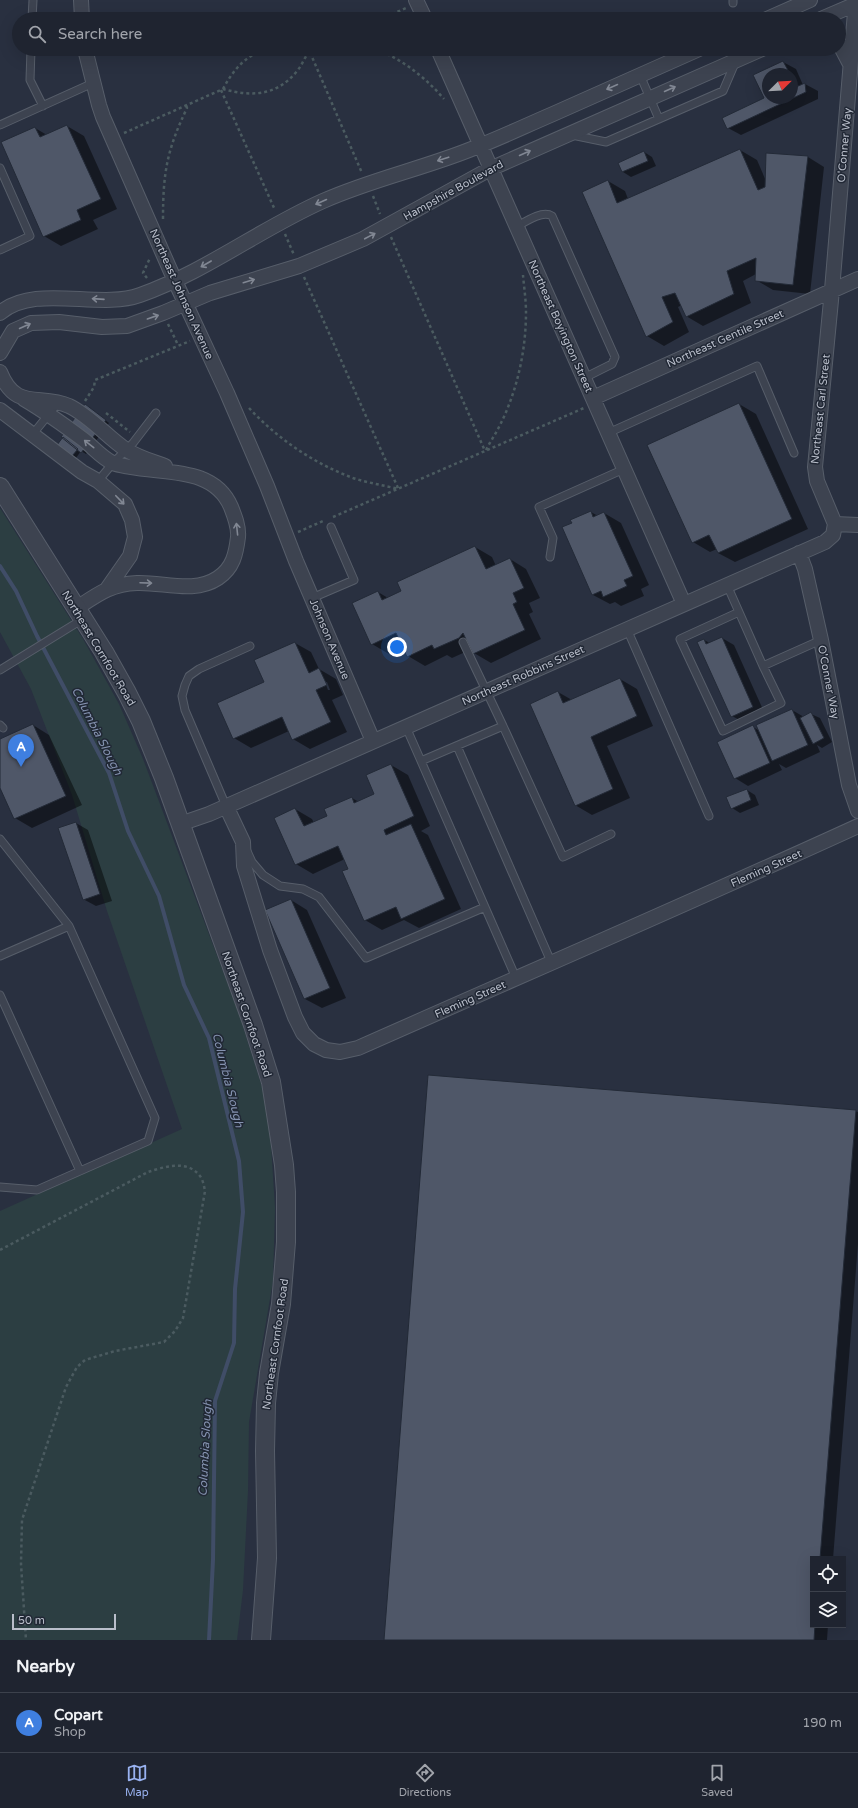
<!DOCTYPE html>
<style>
:root{--surface:#1f2430;--page:#272c38;--text:#f1f3f6;--muted:#a1a4ab;--line:#3c414c;--accent:#99b2f0}
body{margin:0;font-family:"Varela Round",sans-serif;background:var(--page);color:var(--text)}
.controls{position:absolute;right:12px;bottom:12px;display:grid;overflow:hidden;border-radius:0px;box-shadow:0 4px 16px #0002}
.controls button{width:36px;height:36px;display:grid;place-items:center;padding:0;border:0;border-bottom:1px solid var(--line);background:var(--surface);color:var(--text);font:20px sans-serif}
.compass{position:absolute;left:762px;top:68px;width:36px;height:36px;border-radius:50%;background:var(--surface);box-shadow:0 4px 16px #0002;rotate:66deg}
.scale{position:absolute;left:12px;bottom:10px;width:104px;box-sizing:border-box;padding-left:4px;border:2px solid #b9beca;border-top:0;font-size:11px;line-height:14px;white-space:nowrap;color:#b9beca;-webkit-text-stroke:3px #212835;paint-order:stroke}
.you{position:absolute;left:397px;top:647px;width:14px;height:14px;margin:-10px;border:3px solid #fff;border-radius:50%;background:#1a73e8;box-shadow:0 0 0 6px #1a73e833}
.badge{display:grid;place-items:center;width:26px;height:26px;border-radius:50%;background:var(--accent);color:#fff;font-size:13px;font-weight:700}
.pin{position:absolute;translate:-50% -33px;filter:drop-shadow(0 1px 2px #0008)}
.pin::after{content:'';position:absolute;top:21px;width:14px;height:12px;background:inherit;clip-path:polygon(0 0,100% 0,50% 100%)}
.list{margin:0;padding:0;list-style:none}
h2{display:flex;justify-content:space-between;align-items:center;height:52px;margin:0;padding:0 16px;font-size:17px}
h2 small{font-size:13px;font-weight:400;color:var(--muted)}
.list li{display:grid;grid-template-columns:26px 1fr auto;gap:12px;align-items:center;box-sizing:border-box;height:60px;padding:0 16px;border-top:1px solid var(--line)}
.list b{display:block;font-size:15px;white-space:nowrap}
.list p{margin:0;font-size:13px;white-space:nowrap;color:var(--muted)}
.list em{font-size:13px;font-style:normal;color:var(--muted)}
.icon{flex:none;width:22px;height:22px;fill:none;stroke:currentColor;stroke-width:2;stroke-linecap:round;stroke-linejoin:round}
.map{position:relative;flex:none;width:858px;height:1640px;overflow:hidden}
.search{position:absolute;background:var(--surface);box-shadow:0 4px 16px #0002;left:12px;right:12px;top:12px;height:44px;display:flex;align-items:center;gap:10px;box-sizing:border-box;padding:0 14px;border-radius:22px;color:var(--muted);font-size:15px}
.sheet{height:112px;background:var(--surface)}
nav{display:flex;justify-content:space-around;align-items:center;box-sizing:border-box;height:56px;border-top:1px solid var(--line);background:var(--surface);font-size:11px;color:var(--muted)}
nav a{display:grid;justify-items:center;gap:2px}
nav .on{color:var(--accent)}
.map>svg:first-child{display:block}
.green{fill:#2c3e42}
.shadow{fill:#0007;fill-rule:evenodd}
.lines{fill:none;stroke-linecap:round;stroke-linejoin:round}
.stream{stroke:#404d67;stroke-width:4}
.building{fill:#4f5768;stroke:#232a37}
.service-casing{stroke:#575e6a;stroke-width:9}
.minor-casing{stroke:#575e6a;stroke-width:16}
.tertiary-casing{stroke:#575e6a;stroke-width:20}
.path{stroke:#4b5b60;stroke-width:2.5;stroke-dasharray:3 3;stroke-linecap:butt}
.service{stroke:#3d4350;stroke-width:7}
.minor{stroke:#3d4350;stroke-width:14}
.tertiary{stroke:#3d4350;stroke-width:18}
.oneway{stroke:#818793}
.labels{text-anchor:middle;stroke-width:3;stroke-linejoin:round;paint-order:stroke}
.street-label{font-size:11px;fill:#b9beca;stroke:#212835}
.water-label{font-size:12px;font-style:italic;fill:#8492af;stroke:#212835}
</style>
<div class="map">
<svg width="858" height="1640" viewBox="0 0 858 1640">
<rect width="100%" height="100%" fill="#293040"/>
<path class="green" d="M0 508 83 639 119 704 143 759 239 1014 265 1096 270 1128 275 1208 273 1281 249 1422 248 1491 243 1590 237 1640H0V1211L182 1129 107 911 72 795 31 689 0 632Z"/>
<path class="shadow" d="M783 62 796 69 803 85 805 84 818 91V99L741 135 728 128 765 99 754 76ZM768 74H792V98H768Z
M67 126 84 136 117 209 93 220 98 229 61 246 44 236 35 128 47 135Z
M740 150 757 160 766 181 808 157 824 167 810 294 773 290 756 280V274L743 281 751 303 703 326 686 316 682 305 678 307 689 332 664 346 647 336 608 181 625 191 628 199Z
M644 152 652 157 656 166 631 177 623 172 619 163Z
M739 404 756 414 808 529 735 562 718 553 717 549 710 552 693 542Z
M89 407 109 423 86 454 81 451 76 458 58 445Z
M591 512 598 516 604 513 621 523 649 585 641 589 644 596 621 606 615 602 610 604 593 595 573 524Z
M475 547 492 557 496 566 510 559 526 569 540 598 529 603 533 612 529 614 541 639 491 663 474 653 472 649 452 658 447 655 425 666 408 656 404 647 389 654 372 644 378 592 388 598 402 592Z
M722 638 734 645 765 714 745 723 732 716 704 640 710 643Z
M295 643 311 652 319 669 336 679 343 695 332 700 347 732 310 749 293 739 289 731 251 748 234 738ZM325 682H327L330 690H328Z
M620 679 637 689 653 726 607 746 630 798 592 815 575 805 558 692 572 700Z
M792 710 804 717 811 714 820 718 832 742 822 748 817 745 820 752 786 768 779 764 782 770 748 786 735 778 753 727 760 731Z
M33 725 49 735 82 805 32 828 15 818 0 785V740Z
M391 765 408 775 430 826 421 831 428 835 461 909 419 928 404 920 382 930 365 920 345 859 313 874 296 864 295 809 312 819 314 823 328 816 352 798 359 802 375 794Z
M747 790 755 795 759 805 740 813 732 808Z
M76 823 88 830 112 901 96 906 83 899Z
M291 900 307 910 346 998 322 1008 305 999 267 911Z
M855 1111 858 1112V1244L833 1559H813V1625H828L827 1640H385Z"/>
<g class="lines">
<path class="stream" d="M0 566 16 591 37 636 109 773 128 831 159 896 184 985 209 1038 239 1161 243 1212 235 1289 234 1343 215 1401 213 1560 209 1640"/>
</g>
<path class="building" d="M783 61 790 74H768V98H792V79L796 87 805 83 806 92 727 129 722 118 764 98 753 75Z
M67 125 101 199 77 210 81 220 43 237 1 142 35 127 40 137Z
M740 149 758 190 765 187 766 153 808 156 793 285 755 281 756 258 727 271 734 294 686 317 675 293 662 297 673 322 646 337 582 192 608 180 617 203Z
M644 151 648 161 622 172 618 163Z
M739 403 792 519 718 553 709 535 692 543 647 445Z
M85 404 106 420 81 453 61 437Z
M63 437 78 449 72 456 57 445Z
M591 511 593 517 604 512 633 576 624 580 627 586 603 597 601 591 592 595 562 527 572 523 570 520Z
M475 546 486 569 510 558 524 588 513 593 517 602 513 604 525 630 473 654 463 633 459 638 434 649 432 645 407 657 396 633 371 645 352 603 378 591 382 600 401 591 397 582Z
M722 637 753 707 731 717 697 642 704 639 706 644Z
M295 642 309 673 319 668 327 685 316 690 331 722 292 740 282 717 233 739 217 703 264 682 254 660Z
M620 678 637 716 591 737 613 789 575 806 530 704 558 691 563 703Z
M792 709 808 745 772 761 756 725Z
M811 712 824 738 813 744 800 718Z
M33 724 66 796 14 819 0 788V739Z
M753 725 770 763 734 779 717 742Z
M391 764 414 816 384 830 386 835 411 824 445 899 401 919 396 907 364 921 342 871 348 869 338 846 295 865 274 818 295 808 304 826 327 816 324 809 352 797 354 803 374 794 366 775Z
M747 789 751 800 731 809 726 797Z
M76 822 100 894 83 900 58 828Z
M291 899 330 988 304 999 265 910Z
M428 1075 856 1110 820 1559H813V1625H815L814 1640H384Z"/>
<g class="lines">
<defs>
<path id="service" d="M733 3V0
M32 19 33 0
M31 49 30 80 43 106
M640 75 659 119
M0 125 93 83
M572 135 606 142 723 91 735 63
M0 168 30 236 0 250
M516 227C525 222 542 210 552 216L615 357 612 364 584 378
M608 433 757 366 794 453
M32 435 58 403
M98 481 113 463 133 443 156 413
M550 557 553 538 539 507 624 469
M727 585 763 666 821 640
M312 598 354 580 331 527
M739 612 680 639 723 731 781 703 763 666
M627 629 709 816
M0 670 83 619
M0 725 3 728
M503 726 563 857 611 834
M406 727 421 761 503 726 463 642
M457 746 552 964
M421 761 516 978
M226 806 185 710 182 696 185 685 189 676 199 669 250 646
M0 839 69 926 155 1118 148 1141 37 1190 0 1187
M247 851 252 862 263 875 280 886 303 889 319 897 366 958 485 907
M0 956 69 926
M0 995 80 1171"/>
<path id="minor" d="M81 0 82 19
M416 0 425 19
M767 19 810 0
M821 19 856 4
M839 43 850 64
M85 49 99 105 103 117 175 281 227 393 267 486 296 561 373 741
M438 49 684 604
M0 313C35 283 99 310 140 295 205 272 260 229 323 201 370 180 421 169 469 150 498 139 525 126 553 114 602 92 650 71 699 49
M0 353 13 331 31 323 59 322 102 327 127 326 163 313 210 293 299 266 363 239 490 169 762 49
M0 372C16 412 40 393 69 406 90 416 106 436 125 449 137 457 151 461 165 466
M593 398 858 279
M24 399C46 412 64 425 84 440 93 447 102 458 113 463 118 465 125 466 130 467 166 474 214 467 231 507 235 517 239 527 238 537 236 554 233 568 218 578 194 594 164 582 137 583 111 584 98 594 77 608
M0 410 82 472 98 481 125 504 132 520 135 537 130 556 107 589
M835 524 817 481 815 467 832 290 856 0
M835 524 858 525
M799 553 805 569 821 640 849 785 858 811
M226 806 243 842 244 866 270 950 295 1017 303 1033 314 1044 326 1050 340 1052 358 1048C525 974 692 902 858 826
M180 824 209 814 825 542 833 535 835 524"/>
<path id="tertiary" d="M0 487 104 652 127 693 141 721 164 778 253 1025 271 1082 284 1165 286 1192V1242L281 1304 269 1373 266 1403 265 1451 267 1558 261 1640"/>
</defs>
<use href="#service" class="service-casing"/>
<use href="#minor" class="minor-casing"/>
<use href="#tertiary" class="tertiary-casing"/>
<path class="path" d="M381 19 406 8
M298 49 308 52 312 57 362 173
M376 49C403 60 425 77 444 99
M223 89C233 70 247 53 269 49
M221 90 275 210
M124 133 223 89C252 97 277 96 297 71 304 63 305 53 314 49
M373 196 380 214
M163 219C163 172 167 150 187 108L186 105
M285 234 294 255
M391 237 485 451
M304 277 398 488
M147 278 143 273 150 258
M168 324 178 345
M85 401 94 387 95 380 190 341
M249 408C278 439 313 463 353 478 368 483 383 485 398 489
M106 413 130 432
M486 450C490 442 495 435 499 427 517 392 526 351 526 312 526 300 524 287 523 275
M333 517 584 408
M298 532 323 521
M0 1250 148 1172C164 1167 187 1159 200 1176 203 1180 204 1186 205 1191L183 1318 175 1331 164 1342 115 1351 85 1360 77 1367 66 1387 22 1520 21 1564 26 1640"/>
<use href="#service" class="service"/>
<use href="#minor" class="minor"/>
<use href="#tertiary" class="tertiary"/>
</g>
<defs><path id="oneway-shaft" d="M-6 0H5M1.5-3L5.5 0L1.5 3" fill="none" stroke-width="1.6" stroke-linecap="round" stroke-linejoin="round"/></defs>
<g class="oneway">
<use href="#oneway-shaft" transform="translate(612 87) rotate(156)"/>
<use href="#oneway-shaft" transform="translate(670 89) rotate(-24)"/>
<use href="#oneway-shaft" transform="translate(525 153) rotate(-24)"/>
<use href="#oneway-shaft" transform="translate(443 159) rotate(162)"/>
<use href="#oneway-shaft" transform="translate(321 202) rotate(156)"/>
<use href="#oneway-shaft" transform="translate(370 236) rotate(-28)"/>
<use href="#oneway-shaft" transform="translate(206 264) rotate(150)"/>
<use href="#oneway-shaft" transform="translate(249 281) rotate(-17)"/>
<use href="#oneway-shaft" transform="translate(98 299) rotate(-176)"/>
<use href="#oneway-shaft" transform="translate(153 317) rotate(-19)"/>
<use href="#oneway-shaft" transform="translate(25 326) rotate(-24)"/>
<use href="#oneway-shaft" transform="translate(89 444) rotate(-142)"/>
<use href="#oneway-shaft" transform="translate(120 500) rotate(46)"/>
<use href="#oneway-shaft" transform="translate(237 529) rotate(-96)"/>
<use href="#oneway-shaft" transform="translate(146 583) rotate(2)"/>
</g>
<g class="labels">
<g class="street-label">
<text transform="translate(844 145) rotate(-85)" y="4">O'Conner Way</text>
<text transform="translate(453 190) rotate(-29)" y="4">Hampshire Boulevard</text>
<text transform="translate(182 294) rotate(66)" y="4">Northeast Johnson Avenue</text>
<text transform="translate(561 326) rotate(66)" y="4">Northeast Boyington Street</text>
<text transform="translate(725 338) rotate(-24)" y="4">Northeast Gentile Street</text>
<text transform="translate(820 409) rotate(-84)" y="4">Northeast Carl Street</text>
<text transform="translate(330 639) rotate(67)" y="4">Johnson Avenue</text>
<text transform="translate(99 648) rotate(59)" y="4">Northeast Cornfoot Road</text>
<text transform="translate(523 675) rotate(-24)" y="4">Northeast Robbins Street</text>
<text transform="translate(829 682) rotate(79)" y="4">O'Conner Way</text>
<text transform="translate(766 868) rotate(-24)" y="4">Fleming Street</text>
<text transform="translate(470 999) rotate(-24)" y="4">Fleming Street</text>
<text transform="translate(247 1014) rotate(71)" y="4">Northeast Cornfoot Road</text>
<text transform="translate(275 1344) rotate(-82)" y="4">Northeast Cornfoot Road</text>
</g>
<g class="water-label">
<text transform="translate(97 731) rotate(63)" y="4">Columbia Slough</text>
<text transform="translate(228 1080) rotate(76)" y="4">Columbia Slough</text>
<text transform="translate(205 1448) rotate(-87)" y="4">Columbia Slough</text>
</g>
</g>
</svg>
<div class="controls">
<button><svg class="icon" aria-label="locate" viewBox="0 0 24 24"><circle cx="12" cy="12" r="6"/><path d="M12 2v4M12 18v4M2 12h4M18 12h4"/></svg></button>
<button><svg class="icon" aria-label="layers" viewBox="0 0 24 24"><path d="M12 4l9 5-9 5-9-5zM3 14l9 5 9-5"/></svg></button>
</div>
<svg class="compass" viewBox="-18 -18 36 36"><path d="M0-13l5 13h-10z" fill="#e53935"/><path d="M0 13l5-13h-10z" fill="#a1a4ab"/></svg>
<div class="scale">50 m</div>
<div class="you"></div>
<div class="pin badge" style="left:21px;top:767px;background:#3f7fe0">A</div>
<div class="search"><svg class="icon" aria-label="search" viewBox="0 0 24 24"><circle cx="10" cy="10" r="6"/><path d="M15 15l6 6"/></svg>Search here</div>
</div>
<section class="sheet">
<h2>Nearby<small></small></h2>
<ul class="list">
<li><span class="badge" style="background:#3f7fe0">A</span><div><b>Copart</b><p>Shop</p></div><em>190 m</em></li>
</ul>
</section>
<nav>
<a class="on"><svg class="icon" aria-label="map" viewBox="0 0 24 24"><path d="M3 6l6-2 6 2 6-2v14l-6 2-6-2-6 2zM9 4v14M15 6v14"/></svg>Map</a>
<a><svg class="icon" aria-label="directions" viewBox="0 0 24 24"><path d="M12 3l9 9-9 9-9-9zM9 14v-3h6M13 9l2 2-2 2"/></svg>Directions</a>
<a><svg class="icon" aria-label="saved" viewBox="0 0 24 24"><path d="M7 4h10v16l-5-4-5 4z"/></svg>Saved</a>
</nav>
